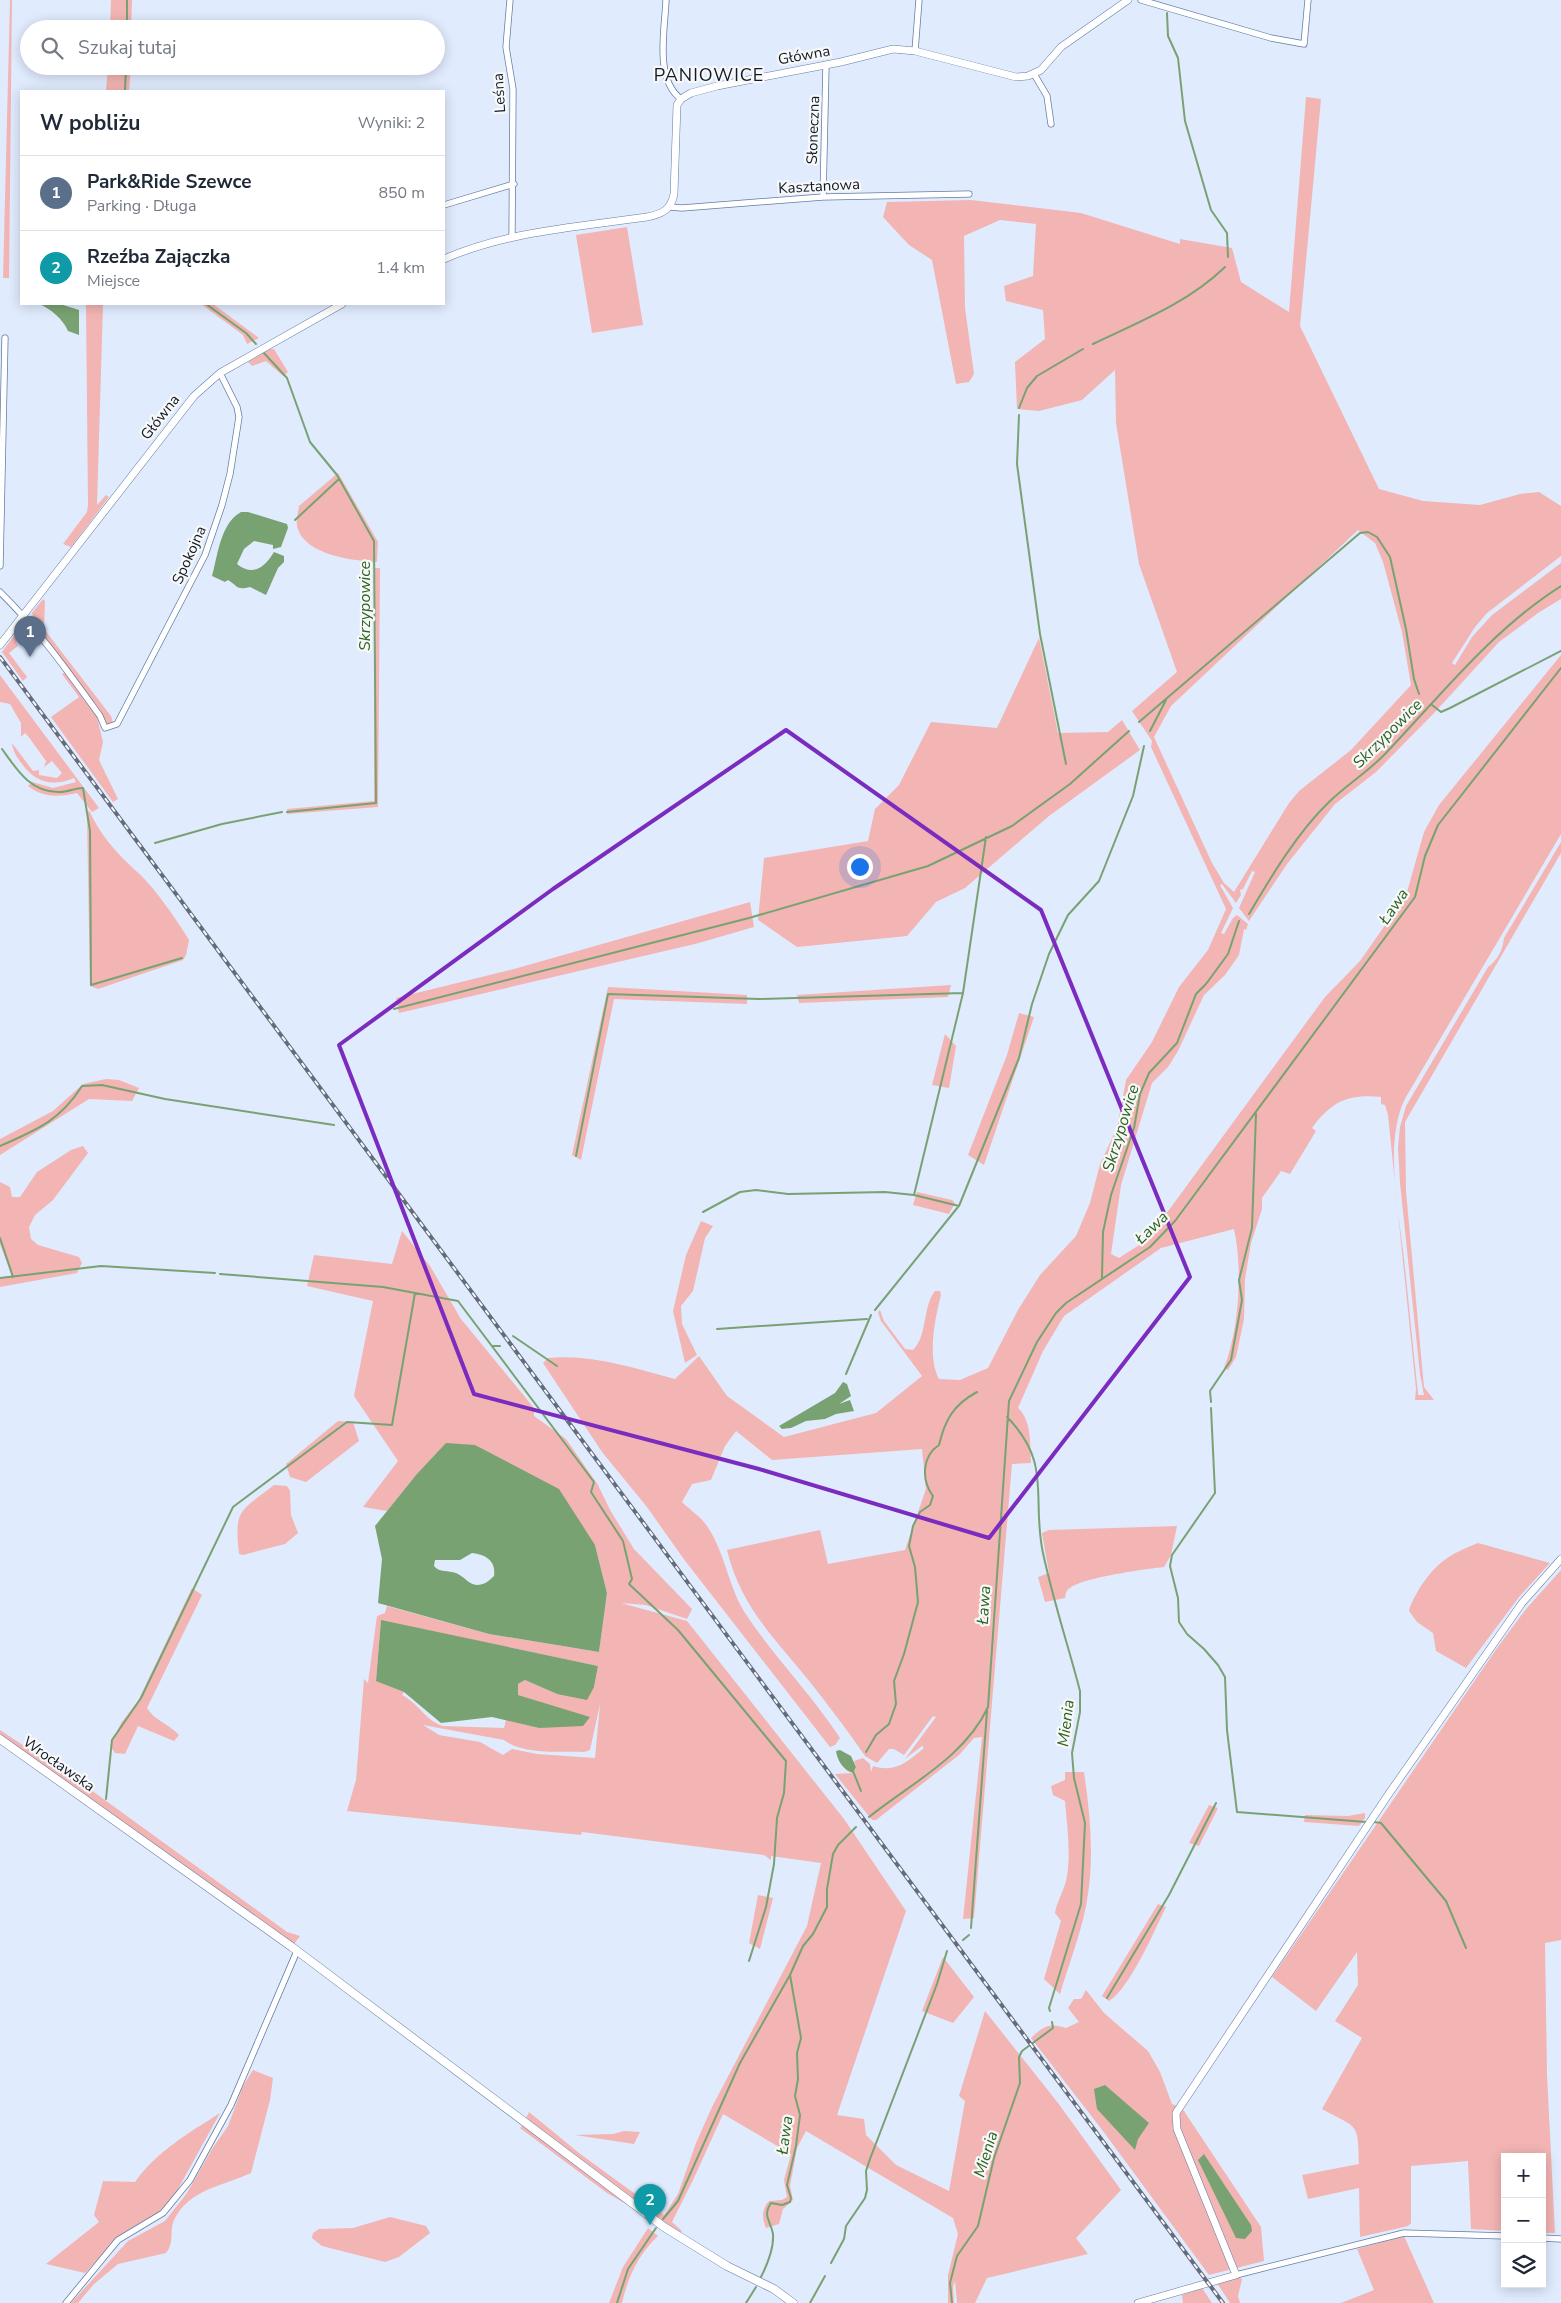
<!DOCTYPE html>
<html lang="pl">
<meta charset="utf-8">
<style>
:root{--surface:#fff;--page:#f2f2f3;--text:#1f2937;--muted:#747a83;--line:#e0e1e3;--accent:#8d6507}
body{margin:0;font-family:"Nunito Sans",sans-serif;background:var(--page);color:var(--text)}
.controls{position:absolute;right:15px;bottom:15px;display:grid;overflow:hidden;border-radius:0px;box-shadow:0 2px 12px #0003}
.controls button{width:45px;height:45px;display:grid;place-items:center;padding:0;border:0;border-bottom:1px solid var(--line);background:var(--surface);color:var(--text);font:25px sans-serif}
.you{position:absolute;left:859px;top:866px;width:18px;height:18px;margin:-12px;border:4px solid #fff;border-radius:50%;background:#1a73e8;box-shadow:0 0 0 8px #1a73e833}
.badge{display:grid;place-items:center;width:32px;height:32px;border-radius:50%;background:var(--accent);color:#fff;font-size:16px;font-weight:700}
.pin{position:absolute;translate:-50% -41px;filter:drop-shadow(0 1px 2px #0008)}
.pin::after{content:'';position:absolute;top:26px;width:18px;height:15px;background:inherit;clip-path:polygon(0 0,100% 0,50% 100%)}
.list{margin:0;padding:0;list-style:none}
h2{display:flex;justify-content:space-between;align-items:center;height:65px;margin:0;padding:0 20px;font-size:21px}
h2 small{font-size:16px;font-weight:400;color:var(--muted)}
.list li{display:grid;grid-template-columns:32px 1fr auto;gap:15px;align-items:center;box-sizing:border-box;height:75px;padding:0 20px;border-top:1px solid var(--line)}
.list b{display:block;font-size:19px;white-space:nowrap}
.list p{margin:0;font-size:16px;white-space:nowrap;color:var(--muted)}
.list em{font-size:16px;font-style:normal;color:var(--muted)}
.icon{flex:none;width:28px;height:28px;fill:none;stroke:currentColor;stroke-width:2;stroke-linecap:round;stroke-linejoin:round}
.map{position:relative;flex:none;width:1561px;height:2303px;overflow:hidden}
.search{position:absolute;background:var(--surface);box-shadow:0 2px 12px #0003;left:20px;top:20px;width:425px;height:55px;display:flex;align-items:center;gap:12px;box-sizing:border-box;padding:0 18px;border-radius:28px;color:var(--muted);font-size:19px}
.panel{position:absolute;background:var(--surface);box-shadow:0 2px 12px #0003;left:20px;top:90px;width:425px;height:215px;border-radius:0px}
.map>svg:first-child{display:block}
.green{fill:#f2b5b3;fill-rule:evenodd}
.water{fill:#79a272;fill-rule:evenodd}
.lines{fill:none;stroke-linecap:round;stroke-linejoin:round}
.stream{stroke:#79a272;stroke-width:2}
.minor-casing{stroke:#647ca4;stroke-width:7}
.tertiary-casing{stroke:#647ca4;stroke-width:8}
.secondary-casing{stroke:#647ca4;stroke-width:9}
.minor{stroke:#fff;stroke-width:5.5}
.tertiary{stroke:#fff;stroke-width:7}
.secondary{stroke:#fff;stroke-width:8}
.rail-casing{stroke:#626c7d;stroke-width:4}
.rail{stroke:#f8f8f8;stroke-width:2;stroke-dasharray:5.5;stroke-linecap:butt}
.marked{fill:none;stroke:#7b2cbf;stroke-width:4;stroke-linejoin:round}
.labels{text-anchor:middle;stroke-width:4.5;stroke-linejoin:round;paint-order:stroke}
.street-label{font-size:15px;fill:#101a2a;stroke:#f8f8f8}
.water-label{font-size:16px;font-style:italic;fill:#2b6322;stroke:#f8f8f8}
.quarter-label{font-size:18px;letter-spacing:1px;fill:#101a2a;stroke:#f8f8f8}
</style>
<div class="map">
<svg width="1561" height="2303" viewBox="0 0 1561 2303">
<rect width="100%" height="100%" fill="#e0ebfe"/>
<path class="green" d="M10 0H12L9 278H3Z
M111 0H132L131 29H110Z
M108 66H131L129 91H106Z
M1306 97 1321 99 1300 326 1379 489 1423 501 1480 505 1520 494 1539 492 1561 506V556L1487 613 1475 627 1452 663 1455 665 1472 637 1492 615 1561 563V599L1538 613 1499 642 1436 711 1376 772 1335 804 1287 864 1249 921 1239 908 1255 872 1252 871 1243 889 1240 890 1241 895 1236 903 1222 884 1220 885 1233 908 1221 933 1224 934 1233 918 1237 915 1248 924 1246 930 1244 929 1239 955 1225 975 1204 995 1178 1051 1168 1067 1152 1083 1121 1185 1111 1254 1119 1258 1147 1240 1325 997 1360 961 1397 908 1407 892 1424 832 1439 805 1561 655V834L1406 1097C1383 1140 1399 1211 1404 1259 1409 1304 1413 1348 1418 1393V1395H1424L1420 1374 1400 1183 1398 1148 1400 1127 1406 1106 1488 967C1498 960 1503 949 1504 938L1561 842V853L1405 1122 1406 1191 1422 1366 1424 1387 1434 1400H1415L1416 1389 1388 1115 1385 1105 1381 1104V1097C1348 1094 1332 1101 1312 1128L1316 1131 1290 1174 1281 1171 1262 1198V1209L1251 1243 1245 1279 1244 1319 1236 1357 1228 1370 1224 1368C1239 1330 1243 1269 1234 1229L1161 1248 1064 1316 1043 1351 1018 1408C1032 1421 1030 1445 1031 1463L1012 1464 974 1918 963 1919 982 1737 974 1738 959 1755 876 1820H872L835 1774 853 1773 856 1767 854 1761 863 1758 870 1764 871 1772 873 1766C896 1773 907 1762 924 1748L922 1746 905 1759 936 1717 933 1716 904 1755 894 1749H889L877 1763 865 1756C848 1731 829 1706 810 1682 775 1638 741 1608 727 1550L820 1530 828 1564 905 1550 926 1489 922 1449 772 1460 736 1431 725 1446 711 1480 692 1484 682 1502C690 1510 701 1517 707 1526 726 1554 728 1588 747 1616 776 1659 812 1695 840 1738L835 1745 830 1747 683 1558 647 1507 602 1452 543 1363 548 1358C592 1354 633 1368 675 1379L699 1356 727 1396 784 1437 876 1413 922 1376 881 1321 878 1312 880 1310 884 1321 905 1349 913 1350C928 1335 922 1308 935 1291H940L941 1295C935 1318 927 1357 939 1379L960 1380 988 1368 1018 1310 1040 1275 1076 1236 1090 1203 1100 1164 1117 1128 1126 1080 1152 1042 1179 987 1208 950 1226 909 1151 747 1152 741 1132 711 1177 672 1139 564 1116 423 1115 370 1082 400 1039 411 1017 409 1015 362 1045 339 1043 310 1006 301 1004 286 1033 276 1036 224 1000 220 964 236 965 308 974 374 969 382 956 384 932 260 909 245 883 217 887 202 971 200 1081 213 1180 244V239L1232 248 1241 282 1289 312ZM1358 530 1375 543 1383 562 1402 632 1411 685 1351 750 1299 791 1289 803 1234 892 1224 883 1212 863 1154 737 1171 706Z
M627 227 643 325 592 333 576 235Z
M86 304H103L97 505 106 495 109 497 71 547 63 544 87 512 88 505Z
M201 304H213L259 338 247 344 243 335Z
M269 349H274L288 372 283 376 266 361 252 366 248 362Z
M338 473 378 542 377 562C354 561 306 555 298 529 295 523 298 513 299 506Z
M374 568H380L378 807 287 814V809L374 801Z
M43 599 45 601 44 629 111 716 113 723 106 726 36 627 32 613Z
M26 628 31 633 28 635 26 634 16 642 18 646 9 653 27 677 23 681 2 652 18 630Z
M1039 638 1058 733 1108 732 1122 720 1140 750 1049 816 965 888 936 902 907 936 797 947 758 920 764 858 868 841 875 809 899 785 931 722 997 728Z
M65 672 97 717 103 742 99 760 118 799 113 802 51 717 79 697 62 674Z
M0 675 99 808 92 812 77 793C59 797 43 798 28 786L32 782 53 788 76 782 74 778C53 787 36 783 22 764 17 757 13 752 12 743L33 771 39 770V775L57 778 62 773 52 761 44 767 46 761 28 736 25 733 21 737V723L10 704 0 702Z
M89 810C100 835 115 851 135 870 153 885 177 920 189 940L186 955 183 960 98 989 90 986 87 815Z
M750 902 754 927 695 944 399 1013 396 998 514 969Z
M951 985 948 997 799 1003 797 995Z
M608 987 747 995V1004L614 999 581 1160 572 1155Z
M1019 1013 1034 1017 984 1165 968 1155 1007 1055Z
M945 1034 956 1046 949 1088 932 1085Z
M106 1079 119 1080 139 1088 132 1101 89 1099 0 1155V1139L53 1111 83 1084Z
M83 1146 88 1153 53 1200 35 1215 29 1227 31 1239 38 1245 79 1257 82 1263 77 1273 0 1287V1278L12 1276 0 1244V1182L10 1187 12 1197H20L37 1172 71 1150Z
M917 1192 952 1200 955 1203 949 1214 913 1205Z
M701 1221 713 1226 705 1238 693 1291 681 1306 682 1324 697 1355 685 1363 673 1311 686 1255Z
M402 1231 430 1266 461 1319 534 1408V1416L566 1439 598 1485 610 1510 634 1549 692 1609 687 1619 646 1605 621 1603 687 1621 844 1819 906 1911 837 2115 864 2119 866 2135 896 2165 949 2191 965 2101 959 2096 985 2011 1058 2103 1121 2190 1076 2238 1088 2254 987 2278 975 2303H957L955 2281 953 2287 954 2303H948V2275L958 2234 953 2218 806 2131 797 2148 790 2186 793 2200 783 2209 779 2224 766 2228C762 2218 761 2210 769 2201L782 2200 787 2197 784 2180 791 2154 723 2114 694 2178 672 2222 682 2231 680 2234 526 2118 529 2112 579 2153 664 2215 678 2194 696 2143 712 2107 807 1926 821 1863 771 1856V1860L764 1855 582 1832 581 1835 347 1811 356 1780 364 1679 368 1683 377 1616 385 1613 387 1606 489 1634 599 1652 607 1593 595 1545 416 1475 387 1511 363 1507 398 1461 354 1396 373 1301 307 1286 314 1255 392 1264ZM381 1621 598 1666 594 1687 557 1694 525 1680 518 1684 517 1695 589 1718 539 1728 506 1720 504 1728 443 1726C426 1721 418 1703 402 1695L404 1692 376 1680ZM600 1704 595 1758 537 1754 512 1749 503 1755 480 1742 439 1735 423 1725 504 1740C524 1755 560 1751 584 1752L590 1750Z
M338 1421 353 1422 359 1441 306 1482 290 1477 286 1464Z
M274 1485 287 1486 290 1491 291 1515 298 1533 285 1544 243 1555 239 1554C234 1508 240 1512 274 1485Z
M1177 1526 1171 1555 1164 1567C1147 1569 1074 1578 1067 1591 1065 1593 1066 1596 1065 1598L1045 1602 1038 1577 1049 1573 1042 1533 1049 1530Z
M1478 1543 1550 1563 1519 1597 1466 1668 1436 1651 1433 1633 1417 1622 1409 1611C1411 1602 1415 1597 1419 1589 1437 1562 1448 1555 1478 1543Z
M1561 1570V1940L1545 1943 1547 2075 1555 2233H1542V2157H1505V2231L1471 2229 1468 2161 1411 2166V2223L1408 2226 1360 2237 1359 2188 1308 2199 1302 2175 1359 2164C1358 2121 1358 2129 1322 2109L1362 2038 1335 2021 1358 1985 1357 1952 1316 2011 1272 1977 1497 1648 1526 1609Z
M192 1588 202 1595 147 1708C155 1721 169 1724 179 1735L174 1741 138 1726 125 1754 115 1753 110 1746 121 1723 138 1701Z
M0 1730 91 1790 287 1932 300 1936 294 1944 0 1736Z
M1065 1772H1084C1090 1813 1094 1853 1088 1894 1084 1926 1069 1963 1060 1994L1044 1979 1061 1921 1055 1913C1057 1900 1065 1890 1067 1876 1071 1852 1067 1826 1065 1801L1053 1795 1051 1786 1065 1780Z
M1209 1805 1218 1808 1199 1846 1189 1843Z
M1365 1813V1818L1359 1826 1304 1822 1305 1815 1348 1816Z
M758 1895 773 1898 760 1949 749 1943Z
M1158 1904 1166 1907 1164 1911C1153 1934 1129 1989 1109 2001L1102 1996Z
M943 1957 974 1997 953 2023 922 2011Z
M1086 1990 1104 2013 1148 2051 1160 2072 1172 2104 1182 2108 1261 2227 1264 2261 1209 2275 1103 2131 1031 2038C1042 2027 1050 2022 1066 2028L1079 2022 1068 2008 1074 1999H1081Z
M253 2070 273 2078 270 2100 251 2173C223 2186 189 2189 174 2220 169 2231 175 2242 166 2253L118 2264 94 2284 78 2303H71L128 2241 165 2221 187 2193 212 2149 228 2126 243 2086Z
M220 2113 173 2198 158 2213 120 2235 85 2273 46 2264 99 2222 94 2215 103 2181 135 2182C157 2151 189 2133 220 2113Z
M523 2125 633 2206V2208L607 2193 520 2128Z
M624 2131 640 2132 634 2144 575 2135 613 2134Z
M390 2217 426 2226 430 2233 399 2257 385 2262 322 2246 312 2238 313 2233 319 2229 353 2228Z
M648 2228 658 2236C638 2255 628 2277 622 2303H609L623 2267Z
M1404 2236 1434 2303H1341L1374 2290 1357 2249Z
M1238 2277 1242 2279 1238 2296 1240 2303H1230L1217 2283Z
M1202 2288 1212 2303H1183L1182 2295Z"/>
<path class="water" d="M39 304H60L79 310V335L68 331C63 319 51 309 39 304Z
M241 512H248L287 524 288 528 281 547 273 549V545L254 541 244 549 237 564C253 577 265 567 274 552L284 556V562L278 568 266 595 250 587C236 591 237 585 228 580L225 582 212 576C218 555 220 524 241 512Z
M843 1382 847 1384 851 1396 839 1404 850 1400 854 1411 836 1414 825 1419 806 1421 791 1428 782 1429 779 1426 835 1393Z
M446 1443 475 1445 559 1489 595 1545 607 1593 599 1652 489 1634 378 1603 382 1559 375 1526 416 1475ZM472 1553C487 1555 496 1561 494 1576 489 1581 484 1585 477 1585 469 1585 464 1576 456 1573 448 1570 440 1573 434 1566L435 1560H460Z
M381 1620 598 1666 594 1687 587 1700 557 1694 525 1680 518 1684V1695L590 1717 583 1726 539 1728 492 1717 441 1723 404 1692 376 1681Z
M840 1750 851 1756 856 1767 853 1773C844 1771 837 1760 836 1751Z
M1105 2085 1149 2123 1138 2139 1135 2150 1097 2109 1094 2089Z
M1204 2154 1251 2225 1252 2231 1245 2239 1236 2238 1198 2160Z"/>
<g class="lines">
<path class="stream" d="M1167 13 1168 36 1178 58 1185 121 1211 210 1227 233 1228 257
M127 29V0
M125 91 126 66
M206 304 246 333 256 344
M1093 344C1139 322 1188 303 1225 267
M263 352 287 378 310 442 337 475 374 541 376 803 287 812
M1019 408 1027 388 1037 376 1083 349
M1019 415 1017 464 1040 634 1066 764
M295 520 339 479
M1432 705 1441 712 1450 708 1561 651
M1139 722 1360 533 1368 532 1377 537 1390 557 1406 629 1414 679 1419 694
M1150 731 1166 700
M2 749C17 770 31 793 60 792 68 792 75 788 83 788L90 831 91 985 182 958
M155 843 222 824 282 812
M1249 914C1271 877 1297 833 1328 803 1346 785 1368 772 1386 753 1441 695 1493 629 1561 586
M394 1009 749 918 928 866 1012 826 1070 784 1129 731
M0 1146C36 1130 60 1121 82 1086L102 1085 165 1099 334 1125
M576 1156 608 994 759 999 963 993
M914 1195 963 993 986 837
M703 1212 740 1192 756 1190 788 1194 885 1192 914 1195 959 1206 1019 1058 1032 1004 1049 954 1068 915 1099 881 1133 796 1144 746
M0 1238 13 1277
M220 1274 383 1287 458 1301 594 1482 591 1492 623 1541 632 1579 629 1584 678 1630 786 1761 784 1793 777 1818 774 1864 766 1907 749 1961
M0 1278 101 1266 215 1273
M1102 1278 1103 1232 1111 1195 1134 1128 1140 1094 1149 1073 1177 1043 1196 994 1206 984 1228 954 1239 921
M875 1310 958 1207
M717 1329 867 1319
M513 1336 557 1366
M492 1346H500
M846 1374 871 1315
M1211 1402 1210 1391 1231 1360 1242 1300 1239 1280 1252 1228 1256 1114
M1211 1408 1215 1493 1172 1555 1170 1566 1178 1598 1179 1622 1187 1634 1204 1649 1218 1665 1225 1677 1227 1730 1237 1812 1366 1822
M1007 1417C1053 1464 1031 1497 1043 1553 1053 1600 1068 1645 1080 1691V1712L1072 1753 1074 1778 1085 1823 1081 1904 1049 2008 1050 2011
M866 1752 876 1735 889 1724 896 1704 894 1681 904 1654 918 1602 915 1567 909 1546 913 1526 920 1512 930 1505 933 1496C921 1480 922 1456 939 1445 945 1420 953 1405 977 1392
M853 1771 861 1791
M106 1799 112 1740 141 1698 233 1507 347 1422 392 1425 415 1293
M869 1817C910 1784 965 1757 988 1707L1009 1401 1037 1342 1056 1313 1066 1303 1150 1247 1175 1221 1415 897 1425 856 1438 825 1561 668
M1374 1822 1381 1823 1446 1901 1466 1948
M971 1928 987 1711
M963 1940 969 1935
M1107 1998 1169 1895 1216 1803
M663 2219 678 2201 740 2063 790 1975 803 1946 813 1934 827 1907V1889L833 1854 838 1845 856 1827
M831 2263 844 2239 846 2226 865 2198 867 2190 866 2171 870 2159 937 1984 947 1951
M761 2277C767 2265 774 2247 773 2234 771 2221 762 2216 771 2203L782 2205 790 2202 791 2198 787 2185 796 2146 800 2115 795 2096 798 2079 797 2053 801 2038 790 1975
M617 2303 628 2269 656 2228
M746 2303 756 2287
M810 2303 825 2276
M952 2303 950 2283 957 2256 978 2226 994 2158 1020 2083 1019 2057 1022 2051 1053 2028 1052 2022"/>
<defs>
<path id="minor" d="M510 0 506 47 513 89 512 237
M666 0C665 29 654 79 681 99
M1141 0 1271 38 1304 44 1308 0
M915 51 919 0
M1034 74 1047 96 1051 124
M823 197 826 65
M444 205 514 184
M670 207 682 208 823 197 969 194
M0 566 5 338
M0 592C38 629 69 673 100 716L105 728 117 724 205 555 222 505 230 474 239 417 237 407 220 373
M1542 2238 1561 2239
M1236 2275 1404 2233 1505 2236
M66 2303 118 2240 163 2213 190 2180 231 2105 297 1951"/>
<path id="tertiary" d="M444 259C508 231 578 227 647 217 662 214 671 210 674 194L677 105 681 99 691 93 717 86 841 62 893 49 915 51 1016 77 1028 76 1041 70 1061 47 1128 0
M0 645 194 396 220 373 342 304
M1138 2303 1236 2275 1177 2129 1176 2113 1388 1795 1522 1603 1561 1559"/>
<path id="secondary" d="M0 1739 292 1947 664 2227 727 2266 774 2289 793 2303"/>
</defs>
<use href="#minor" class="minor-casing"/>
<use href="#tertiary" class="tertiary-casing"/>
<use href="#secondary" class="secondary-casing"/>
<use href="#minor" class="minor"/>
<use href="#tertiary" class="tertiary"/>
<use href="#secondary" class="secondary"/>
<defs>
<path id="rail" d="M0 657 1223 2303"/>
</defs>
<use href="#rail" class="rail-casing"/>
<use href="#rail" class="rail"/>
</g>
<path class="marked" d="M786 730 1041 910 1190 1277 989 1538 759 1469 474 1394 339 1045 553 889Z"/>
<g class="labels">
<g class="street-label">
<text transform="translate(804 55) rotate(-10)" y="5">Główna</text>
<text transform="translate(499 93) rotate(-94)" y="5">Leśna</text>
<text transform="translate(813 130) rotate(-88)" y="5">Słoneczna</text>
<text transform="translate(819 186) rotate(-3)" y="5">Kasztanowa</text>
<text transform="translate(160 417) rotate(-52)" y="5">Główna</text>
<text transform="translate(189 555) rotate(-66)" y="5">Spokojna</text>
<text transform="translate(59 1764) rotate(35)" y="5">Wrocławska</text>
</g>
<g class="water-label">
<text transform="translate(364 606) rotate(-90)" y="6">Skrzypowice</text>
<text transform="translate(1387 733) rotate(-45)" y="6">Skrzypowice</text>
<text transform="translate(1393 906) rotate(-56)" y="6">Ława</text>
<text transform="translate(1120 1128) rotate(-73)" y="6">Skrzypowice</text>
<text transform="translate(1151 1227) rotate(-44)" y="6">Ława</text>
<text transform="translate(983 1605) rotate(-86)" y="6">Ława</text>
<text transform="translate(1065 1723) rotate(-83)" y="6">Mienia</text>
<text transform="translate(784 2135) rotate(-82)" y="6">Ława</text>
<text transform="translate(985 2154) rotate(-73)" y="6">Mienia</text>
</g>
<g class="quarter-label">
<text x="709" y="81">PANIOWICE</text>
</g>
</g>
</svg>
<div class="controls">
<button>+</button>
<button>−</button>
<button><svg class="icon" aria-label="layers" viewBox="0 0 24 24"><path d="M12 4l9 5-9 5-9-5zM3 14l9 5 9-5"/></svg></button>
</div>
<div class="you"></div>
<div class="pin badge" style="left:30px;top:657px;background:#5c6f8a">1</div>
<div class="pin badge" style="left:650px;top:2225px;background:#0f9aa8">2</div>
<div class="search"><svg class="icon" aria-label="search" viewBox="0 0 24 24"><circle cx="10" cy="10" r="6"/><path d="M15 15l6 6"/></svg>Szukaj tutaj</div>
<section class="panel">
<h2>W pobliżu<small>Wyniki: 2</small></h2>
<ul class="list">
<li><span class="badge" style="background:#5c6f8a">1</span><div><b>Park&amp;Ride Szewce</b><p>Parking · Długa</p></div><em>850 m</em></li>
<li><span class="badge" style="background:#0f9aa8">2</span><div><b>Rzeźba Zajączka</b><p>Miejsce</p></div><em>1.4 km</em></li>
</ul>
</section>
</div>
